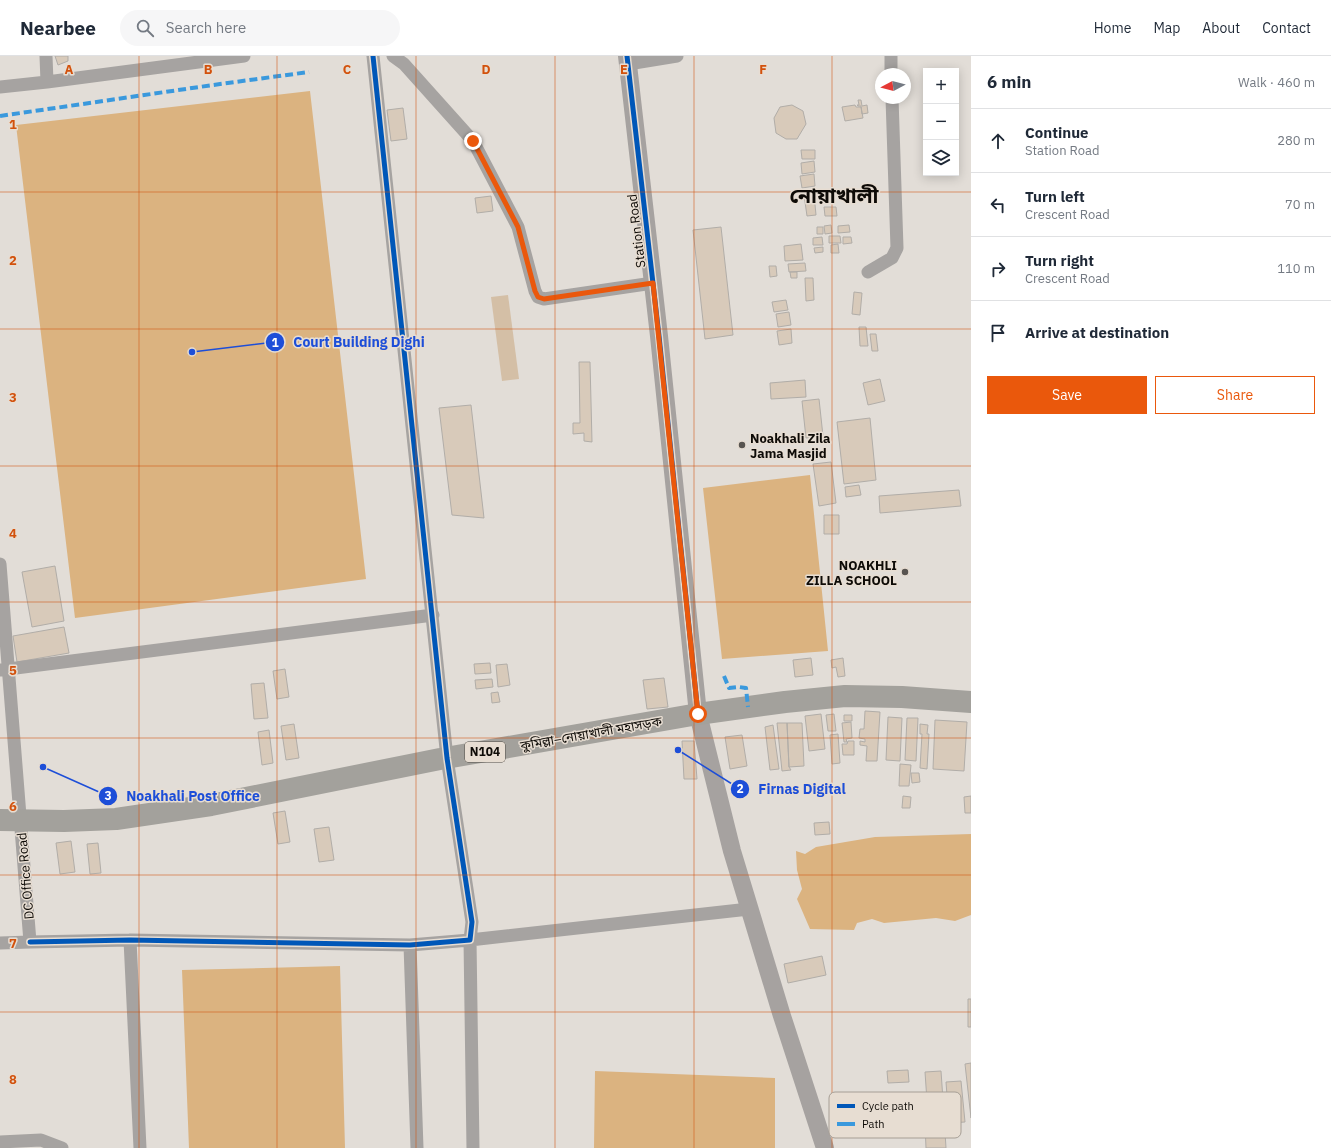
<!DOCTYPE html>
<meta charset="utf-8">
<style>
:root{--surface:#fff;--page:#f6f6f7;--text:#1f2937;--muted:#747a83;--line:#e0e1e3;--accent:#ea580c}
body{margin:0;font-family:"IBM Plex Sans","Noto Sans Bengali",sans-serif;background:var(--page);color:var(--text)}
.controls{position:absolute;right:12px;top:12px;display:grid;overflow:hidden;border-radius:0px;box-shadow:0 2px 10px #0003}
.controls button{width:36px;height:36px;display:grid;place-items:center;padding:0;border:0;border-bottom:1px solid var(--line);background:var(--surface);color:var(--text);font:20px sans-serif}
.compass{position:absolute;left:875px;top:12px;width:36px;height:36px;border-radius:50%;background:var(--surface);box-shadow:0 2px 10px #0003;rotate:263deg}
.stop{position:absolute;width:12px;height:12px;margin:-9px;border:3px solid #ea580c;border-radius:50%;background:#fff}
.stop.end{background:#ea580c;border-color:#fff;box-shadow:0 1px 4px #0008}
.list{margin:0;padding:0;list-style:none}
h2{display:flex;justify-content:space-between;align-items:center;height:52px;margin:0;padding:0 16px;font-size:17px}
h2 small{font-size:13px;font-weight:400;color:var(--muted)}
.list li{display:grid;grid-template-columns:26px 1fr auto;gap:12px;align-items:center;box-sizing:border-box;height:64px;padding:0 16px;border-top:1px solid var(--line)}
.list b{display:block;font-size:15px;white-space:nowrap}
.list p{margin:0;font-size:13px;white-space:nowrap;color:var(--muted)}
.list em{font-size:13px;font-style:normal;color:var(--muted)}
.actions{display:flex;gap:8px;padding:12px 16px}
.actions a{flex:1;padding:9px 0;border:1px solid var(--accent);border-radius:0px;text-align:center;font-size:14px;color:var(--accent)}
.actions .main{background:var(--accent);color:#fff}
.icon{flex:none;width:22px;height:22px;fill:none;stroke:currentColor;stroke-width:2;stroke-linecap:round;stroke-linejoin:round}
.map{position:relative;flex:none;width:971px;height:1092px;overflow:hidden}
header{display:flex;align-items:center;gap:24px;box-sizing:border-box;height:56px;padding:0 20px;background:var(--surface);border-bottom:1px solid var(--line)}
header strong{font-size:19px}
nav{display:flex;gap:22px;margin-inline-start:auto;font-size:14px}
.search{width:280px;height:36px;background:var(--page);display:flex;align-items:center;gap:10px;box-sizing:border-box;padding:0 14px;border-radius:22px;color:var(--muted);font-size:15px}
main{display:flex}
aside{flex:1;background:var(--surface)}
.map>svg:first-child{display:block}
.green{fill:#d4bfa6}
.water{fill:#dbb380}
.building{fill:#d8caba;stroke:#b1ada8}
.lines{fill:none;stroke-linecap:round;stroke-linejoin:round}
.street{stroke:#a6a3a1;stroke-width:13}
.secondary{stroke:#a6a2a0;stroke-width:18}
.highway{stroke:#a3a19c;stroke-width:22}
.quiet{stroke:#3a99dd;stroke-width:4;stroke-dasharray:8 4;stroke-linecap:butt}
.cycleway-casing{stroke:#e7ddd2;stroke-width:8}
.cycleway{stroke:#0057b8;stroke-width:5}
.route{stroke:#ea580c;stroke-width:5}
.grid{fill:none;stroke:#d2510c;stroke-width:1;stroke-opacity:0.55}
.poi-dot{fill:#585450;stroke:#e7ddd2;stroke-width:1.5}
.labels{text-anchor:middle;stroke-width:3;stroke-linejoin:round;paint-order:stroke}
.shield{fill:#e7ddd2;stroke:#4f4a44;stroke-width:1}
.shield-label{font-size:12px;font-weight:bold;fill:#0e0b07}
.street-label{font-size:13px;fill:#0e0b07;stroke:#e7ddd2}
.poi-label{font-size:13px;font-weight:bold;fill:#0e0b07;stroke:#e7ddd2;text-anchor:start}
.town-label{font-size:21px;font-weight:bold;fill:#0e0b07;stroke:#e7ddd2}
.key{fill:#e7ddd2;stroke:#a69e95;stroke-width:1}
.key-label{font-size:11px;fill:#0e0b07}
.grid-label{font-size:13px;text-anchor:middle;font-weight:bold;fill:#d2510c;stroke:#e7ddd2;stroke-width:3;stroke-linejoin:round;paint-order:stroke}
.leader{fill:none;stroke:#1d4ed8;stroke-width:1.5}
.callout-dot{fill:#1d4ed8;stroke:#e7ddd2;stroke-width:1.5}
.mark-label{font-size:12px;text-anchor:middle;font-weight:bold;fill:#fff}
.callout-label{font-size:14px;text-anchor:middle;font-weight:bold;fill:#1d4ed8;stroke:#e7ddd2;stroke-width:3;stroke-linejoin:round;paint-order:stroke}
</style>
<header>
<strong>Nearbee</strong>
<div class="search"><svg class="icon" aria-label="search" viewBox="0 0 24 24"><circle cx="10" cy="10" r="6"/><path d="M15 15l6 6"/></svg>Search here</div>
<nav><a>Home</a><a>Map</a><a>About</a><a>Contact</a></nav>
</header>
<main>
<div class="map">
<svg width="971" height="1092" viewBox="0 0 971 1092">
<rect width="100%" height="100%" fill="#e2ddd7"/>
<path class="green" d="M508 239 519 323 502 325 491 241Z"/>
<path class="water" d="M310 35 366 523 75 562 16 69Z
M810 419 828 595 722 603 703 432Z
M971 778V859L955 865 936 862 884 867 872 863 857 867 854 874 810 873 797 843 802 833 797 814 796 795 805 798 816 791 875 781Z
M340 910 345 1092H189L182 914Z
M595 1015 775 1022V1092H594Z"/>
<path class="building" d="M55 0H68V5L58 9Z
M858 44H861L862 50 867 49 868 57 862 58 861 50H858L857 49H859Z
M792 49 803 55 806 68 797 83H786L776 77 774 62 780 51Z
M855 49 856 51H861L863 62 845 65 842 51Z
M403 52 407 83 391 85 387 54Z
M801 94H815V103H802Z
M814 105 815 116 802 118 801 107Z
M814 118 815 130 802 132 800 120Z
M814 138 816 159 807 160 804 139Z
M491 140 493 155 477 157 475 142Z
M824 151H836L837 160H825Z
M831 169 832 177 825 178 824 170Z
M849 169 850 176 838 177V170Z
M721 171 733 279 705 283 693 174Z
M817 171H823V178H817Z
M829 180H840L841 187H829Z
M822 181 823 189H813V182Z
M843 181H851L852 187 843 188Z
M801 188 803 204 785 205 784 190Z
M838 188 839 197H831V189Z
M823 191V196L815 197 814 192Z
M805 207 806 215 789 216 788 208Z
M769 210H776L777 220 770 221Z
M790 216H797V222H791Z
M805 222H813L814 244 806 245Z
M854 236 862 237 860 259 852 258Z
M786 244 788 254 774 256 772 246Z
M789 256 791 269 778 271 776 258Z
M859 271H866L868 290H860Z
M791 273 792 287 779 289 777 275Z
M870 278H876L878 295H872Z
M579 306H590L592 386 584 385V377L573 378V367H580Z
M880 323 885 345 868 349 863 327Z
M805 324 806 341 771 343 770 327Z
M819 343 823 380 806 382 802 345Z
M471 349 484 462 452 459 439 352Z
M870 362 876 424 844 428 837 366Z
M831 406 836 447 819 450 813 408Z
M859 429 861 439 846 441 845 431Z
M959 434 961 450 880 457 879 440Z
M824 459H839V478H824Z
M55 510 64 565 32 571 22 516Z
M64 571 69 597 17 606 13 580Z
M811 602 813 619 795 621 793 604Z
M843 602 845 620 838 621 836 611 832 612 831 604Z
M490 607 491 617 475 618 474 608Z
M507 608 510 629 498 631 496 609Z
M285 613 289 641 277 643 273 615Z
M664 622 668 651 647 653 643 624Z
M492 623 493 631 476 633 475 624Z
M264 627 268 662 254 663 251 628Z
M498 636 500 646 492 647 491 637Z
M865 655 880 656 877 705H866L867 690 860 689V685L865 686V683L859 682 860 673H864Z
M821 658 825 693 809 695 805 660Z
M834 658 836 675H828L826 659Z
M844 659H852V665H844Z
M888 661 902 662 900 705 886 704Z
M907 662H918L916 705 905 704Z
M935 664 967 666 964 715 933 713Z
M851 666 852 682 846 683 847 686H844L842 667Z
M777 667H787L789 711 791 714 782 715Z
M787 667H802L804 710 789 711Z
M294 668 299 702 286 704 281 670Z
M920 668 928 669 927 678H929L927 713 920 712 922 678H920Z
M773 669 779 713 770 714 765 671Z
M269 674 273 707 262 709 258 676Z
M838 678 840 707 832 708 830 679Z
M742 679 747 710 730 713 725 681Z
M682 685H694L697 723H684Z
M848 685H854V699H843L842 688H847Z
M900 708 911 709 909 730H899Z
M911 717H919L920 726 912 727Z
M903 740 911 741 910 752H902Z
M971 740V757H965L964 741Z
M285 755 290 786 278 788 273 757Z
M829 766 830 778 815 779 814 767Z
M329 771 334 804 319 806 314 773Z
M71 785 75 816 60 818 56 787Z
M98 787 101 817 90 818 87 788Z
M822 900 826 919 788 927 784 908Z
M968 943H971V971H968Z
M971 1007V1062L965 1008Z
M908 1014 909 1026 888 1027 887 1015Z
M941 1015 943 1044 927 1045 925 1016Z
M961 1025 965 1066 949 1067 946 1026Z
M943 1044 946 1092H926L924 1045Z"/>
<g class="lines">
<path class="street" d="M393 0 404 8 473 85 518 171 535 235 538 241 544 243 653 227
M891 0V18
M628 8 677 0
M47 26 244 0
M0 31 47 26 46 0
M868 216 892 202 897 192 892 42
M0 508 30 886 0 887
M0 614 433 559
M130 884 140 1092
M30 886 130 884 410 889 470 884 472 866 447 702 373 0
M410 889 417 1092
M0 1086 41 1084 62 1092
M473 1092 470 884 749 853"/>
<path class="secondary" d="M627 0 659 280 698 658 732 795 782 960 825 1092"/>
<path class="highway" d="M0 764 64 765 116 763 211 749 440 703 698 658 785 646 845 640 902 641 971 646"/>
<path class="quiet" d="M0 60 213 29 309 16
M724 620 729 632 739 631 746 632 748 651"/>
<defs>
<path id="cycleway" d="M627 0 659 280 698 658
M30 886 130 884 410 889 470 884 472 866 447 702 373 0"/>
</defs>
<use href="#cycleway" class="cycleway-casing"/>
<use href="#cycleway" class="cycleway"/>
</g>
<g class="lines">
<path class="route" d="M473 85 518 171 535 235 538 241 544 243 653 227 698 658"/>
</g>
<path class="grid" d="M139 0V1092M277 0V1092M416 0V1092M555 0V1092M694 0V1092M832 0V1092M0 136H971M0 273H971M0 410H971M0 546H971M0 682H971M0 819H971M0 956H971"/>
<g class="poi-dot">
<circle cx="742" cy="389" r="4"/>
<circle cx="905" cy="516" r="4"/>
</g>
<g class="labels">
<rect class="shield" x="465" y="686" width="40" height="20" rx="3"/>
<g class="shield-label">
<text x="485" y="700">N104</text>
</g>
<g class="street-label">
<text transform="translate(636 175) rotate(-97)" y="5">Station Road</text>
<text transform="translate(591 677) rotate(-10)" y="5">কুমিল্লা–নোয়াখালী মহাসড়ক</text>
<text transform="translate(25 820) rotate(-95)" y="5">DC Office Road</text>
</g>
<g class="poi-label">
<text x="750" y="387">Noakhali Zila<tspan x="750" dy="15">Jama Masjid</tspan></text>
<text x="897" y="514" text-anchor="end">NOAKHLI<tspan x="897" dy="15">ZILLA SCHOOL</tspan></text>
</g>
<g class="town-label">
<text x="834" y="147">নোয়াখালী</text>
</g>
</g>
<rect x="829" y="1036" width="132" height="46" rx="6" class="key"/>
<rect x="837" y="1048" width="18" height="4" fill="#0057b8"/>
<rect x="837" y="1066" width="18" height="4" fill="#3a99dd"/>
<g class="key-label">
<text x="862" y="1054">Cycle path</text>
<text x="862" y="1072">Path</text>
</g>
<g class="grid-label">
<text x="69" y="18">A</text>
<text x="208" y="18">B</text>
<text x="347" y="18">C</text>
<text x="486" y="18">D</text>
<text x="624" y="18">E</text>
<text x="763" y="18">F</text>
<text x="13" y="73">1</text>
<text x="13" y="209">2</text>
<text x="13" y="346">3</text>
<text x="13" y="482">4</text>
<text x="13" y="619">5</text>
<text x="13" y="755">6</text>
<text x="13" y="892">7</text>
<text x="13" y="1028">8</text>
</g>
<path class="leader" d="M192 296L275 286M678 694L740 733M43 711L108 740"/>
<g class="callout-dot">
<circle cx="192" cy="296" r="4"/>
<circle cx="678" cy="694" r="4"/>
<circle cx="43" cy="711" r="4"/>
<circle cx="275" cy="286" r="10"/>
<circle cx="740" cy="733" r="10"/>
<circle cx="108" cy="740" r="10"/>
</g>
<g class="mark-label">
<text x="275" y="291">1</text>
<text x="740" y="737">2</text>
<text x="108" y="744">3</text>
</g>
<g class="callout-label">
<text x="359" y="291">Court Building Dighi</text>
<text x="802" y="738">Firnas Digital</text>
<text x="193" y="745">Noakhali Post Office</text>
</g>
</svg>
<div class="controls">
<button>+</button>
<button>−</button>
<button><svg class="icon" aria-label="layers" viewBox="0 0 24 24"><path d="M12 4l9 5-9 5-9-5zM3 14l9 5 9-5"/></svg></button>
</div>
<svg class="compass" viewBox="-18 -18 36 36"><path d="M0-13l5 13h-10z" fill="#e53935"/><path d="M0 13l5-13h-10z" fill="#747a83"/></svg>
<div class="stop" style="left:698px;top:658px"></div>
<div class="stop end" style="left:473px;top:85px"></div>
</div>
<aside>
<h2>6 min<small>Walk · 460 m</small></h2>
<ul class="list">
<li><svg class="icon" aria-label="ahead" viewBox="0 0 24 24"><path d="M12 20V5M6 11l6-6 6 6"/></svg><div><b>Continue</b><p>Station Road</p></div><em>280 m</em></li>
<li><svg class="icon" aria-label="left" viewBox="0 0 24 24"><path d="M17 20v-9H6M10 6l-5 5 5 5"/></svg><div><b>Turn left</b><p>Crescent Road</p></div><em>70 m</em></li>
<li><svg class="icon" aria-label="right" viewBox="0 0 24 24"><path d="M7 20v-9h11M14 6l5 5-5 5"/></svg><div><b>Turn right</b><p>Crescent Road</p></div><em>110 m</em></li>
<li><svg class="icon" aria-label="arrive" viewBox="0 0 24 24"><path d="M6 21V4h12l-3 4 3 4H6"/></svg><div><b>Arrive at destination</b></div></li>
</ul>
<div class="actions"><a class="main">Save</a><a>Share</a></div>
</aside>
</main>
